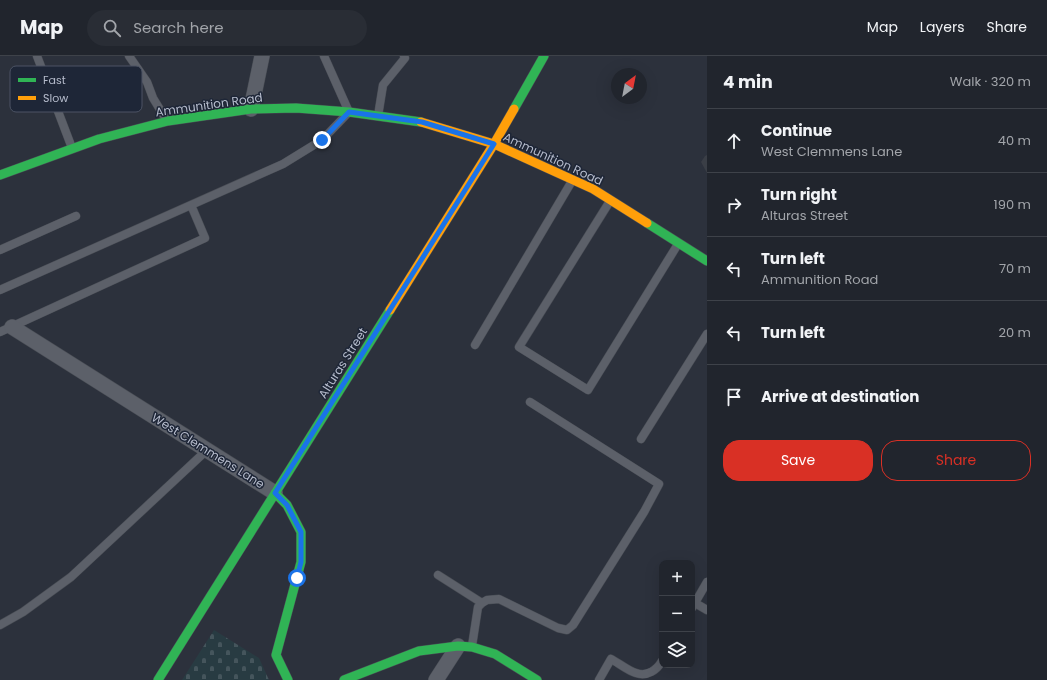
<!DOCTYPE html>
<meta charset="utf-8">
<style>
:root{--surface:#21252d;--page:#292d35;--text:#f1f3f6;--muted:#a2a5aa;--line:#3e4249;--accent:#d93025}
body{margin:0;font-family:Poppins,sans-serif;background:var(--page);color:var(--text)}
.controls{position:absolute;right:12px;bottom:12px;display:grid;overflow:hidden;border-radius:8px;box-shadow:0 4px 16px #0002}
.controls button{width:36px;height:36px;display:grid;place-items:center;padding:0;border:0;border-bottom:1px solid var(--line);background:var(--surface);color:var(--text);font:20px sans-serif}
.compass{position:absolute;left:611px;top:12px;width:36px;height:36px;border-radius:50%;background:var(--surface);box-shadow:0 4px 16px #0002;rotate:32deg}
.stop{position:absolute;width:12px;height:12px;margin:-9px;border:3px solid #1a73e8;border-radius:50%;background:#fff}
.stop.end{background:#1a73e8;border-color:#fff;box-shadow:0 1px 4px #0008}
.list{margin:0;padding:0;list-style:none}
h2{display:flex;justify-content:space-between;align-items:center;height:52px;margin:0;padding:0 16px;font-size:17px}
h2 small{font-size:13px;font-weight:400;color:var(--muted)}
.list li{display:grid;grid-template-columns:26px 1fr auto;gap:12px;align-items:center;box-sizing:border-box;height:64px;padding:0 16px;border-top:1px solid var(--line)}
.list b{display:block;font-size:15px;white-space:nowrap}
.list p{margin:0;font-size:13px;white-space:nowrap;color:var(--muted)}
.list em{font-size:13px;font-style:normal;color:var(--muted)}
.actions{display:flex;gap:8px;padding:12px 16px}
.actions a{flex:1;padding:9px 0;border:1px solid var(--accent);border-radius:16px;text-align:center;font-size:14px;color:var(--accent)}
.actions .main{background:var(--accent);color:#fff}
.icon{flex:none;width:22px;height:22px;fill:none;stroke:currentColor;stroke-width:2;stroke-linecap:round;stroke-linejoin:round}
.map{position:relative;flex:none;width:707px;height:624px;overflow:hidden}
header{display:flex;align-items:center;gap:24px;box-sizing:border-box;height:56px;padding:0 20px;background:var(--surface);border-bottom:1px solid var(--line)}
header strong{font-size:19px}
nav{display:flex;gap:22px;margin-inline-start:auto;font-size:14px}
.search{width:280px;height:36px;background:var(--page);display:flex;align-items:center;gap:10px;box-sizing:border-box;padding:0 14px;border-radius:22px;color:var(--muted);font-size:15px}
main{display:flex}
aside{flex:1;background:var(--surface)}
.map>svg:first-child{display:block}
.cemetery{fill:url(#cemetery-stones)}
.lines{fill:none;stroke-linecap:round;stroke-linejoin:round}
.lane-casing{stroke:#484c54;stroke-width:9}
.street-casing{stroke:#484c54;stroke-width:16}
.fast-casing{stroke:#484c54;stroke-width:10}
.slow-casing{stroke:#484c54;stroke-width:10}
.lane{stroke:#5c6069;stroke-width:8}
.street{stroke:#5c6069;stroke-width:15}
.fast{stroke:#30b455;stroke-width:9}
.slow{stroke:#ff9f0a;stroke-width:9}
.wall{fill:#3a3e46}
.route{stroke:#1a73e8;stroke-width:5}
.labels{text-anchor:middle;stroke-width:3;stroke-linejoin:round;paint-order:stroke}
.street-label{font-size:12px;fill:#b6bccc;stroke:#1e2637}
.key{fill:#1e2637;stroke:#4c5364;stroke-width:1}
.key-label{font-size:11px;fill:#b6bccc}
</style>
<header>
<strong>Map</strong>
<div class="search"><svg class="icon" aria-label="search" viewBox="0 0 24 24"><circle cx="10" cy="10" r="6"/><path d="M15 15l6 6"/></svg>Search here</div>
<nav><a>Map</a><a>Layers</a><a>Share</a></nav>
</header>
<main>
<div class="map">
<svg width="707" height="624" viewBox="0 0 707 624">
<defs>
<pattern id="cemetery-stones" width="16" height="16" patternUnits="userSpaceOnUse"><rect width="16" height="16" fill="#283b42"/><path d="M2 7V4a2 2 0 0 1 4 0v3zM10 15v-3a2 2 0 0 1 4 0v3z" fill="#45555c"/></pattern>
</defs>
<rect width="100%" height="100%" fill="#2c313c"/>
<path class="cemetery" d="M214 574 259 602 269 624H182Z"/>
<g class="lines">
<defs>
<path id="lane" d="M37 0 72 92
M129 0 147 26 153 42 167 65
M378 60 383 29 405 2 404 0
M610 145 519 291 588 334 678 188
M0 194 76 160
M0 234 283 108 322 84 349 56 324 0
M0 276 205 182 191 149
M475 289 572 125
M641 383 707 278
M438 519 482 547
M695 547 707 554
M692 552 707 526
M0 569 23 556 71 521 207 394
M472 590 478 551 482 547 487 544 499 543 558 572 567 574 573 569 644 456 659 428 530 346
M599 624 611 603C617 606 630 616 636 617 647 621 657 614 662 605"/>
<path id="street" d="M251 53 262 0
M12 271 275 437
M436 624 458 590"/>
<path id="fast" d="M514 53 544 0
M0 119 99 83 168 65 251 53 296 52 349 56 421 66
M647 167 707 205
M275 437 287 449 301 476V506L276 599 288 624
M158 624 390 254
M344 624 419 595 458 590 472 591 495 598 537 624"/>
<path id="slow" d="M421 66 494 88 593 133 647 167
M390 254 494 88 514 53"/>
</defs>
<use href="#lane" class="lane-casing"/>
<use href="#street" class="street-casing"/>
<use href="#fast" class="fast-casing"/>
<use href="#slow" class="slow-casing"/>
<use href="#lane" class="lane"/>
<use href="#street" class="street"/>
<use href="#fast" class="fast"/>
<use href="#slow" class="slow"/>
</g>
<path class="wall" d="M707 99V117L701 106 705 100Z"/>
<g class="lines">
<path class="route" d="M297 522 301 506V476L287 449 275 437 494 88 422 66 349 56 322 84"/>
</g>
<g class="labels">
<g class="street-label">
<text transform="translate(209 49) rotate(-8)" y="4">Ammunition Road</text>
<text transform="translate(553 103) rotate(25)" y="4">Ammunition Road</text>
<text transform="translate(343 307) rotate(-58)" y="4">Alturas Street</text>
<text transform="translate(208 395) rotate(32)" y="4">West Clemmens Lane</text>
</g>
</g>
<rect x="10" y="10" width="132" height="46" rx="6" class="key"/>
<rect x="18" y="22" width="18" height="4" fill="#30b455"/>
<rect x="18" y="40" width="18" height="4" fill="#ff9f0a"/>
<g class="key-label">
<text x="43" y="28">Fast</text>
<text x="43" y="46">Slow</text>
</g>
</svg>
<div class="controls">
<button>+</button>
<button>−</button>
<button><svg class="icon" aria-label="layers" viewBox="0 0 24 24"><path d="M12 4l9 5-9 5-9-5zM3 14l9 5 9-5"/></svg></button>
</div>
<svg class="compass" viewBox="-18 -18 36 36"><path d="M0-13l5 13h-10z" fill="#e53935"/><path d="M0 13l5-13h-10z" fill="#a2a5aa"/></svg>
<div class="stop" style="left:297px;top:522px"></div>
<div class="stop end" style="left:322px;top:84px"></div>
</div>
<aside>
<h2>4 min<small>Walk · 320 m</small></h2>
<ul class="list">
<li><svg class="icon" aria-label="ahead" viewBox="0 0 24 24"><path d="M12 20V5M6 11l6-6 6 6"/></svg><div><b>Continue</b><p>West Clemmens Lane</p></div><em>40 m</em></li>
<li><svg class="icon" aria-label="right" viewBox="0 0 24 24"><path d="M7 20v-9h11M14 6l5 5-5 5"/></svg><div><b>Turn right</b><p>Alturas Street</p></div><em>190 m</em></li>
<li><svg class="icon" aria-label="left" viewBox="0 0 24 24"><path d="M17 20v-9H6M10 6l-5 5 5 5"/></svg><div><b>Turn left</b><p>Ammunition Road</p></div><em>70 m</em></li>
<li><svg class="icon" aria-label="left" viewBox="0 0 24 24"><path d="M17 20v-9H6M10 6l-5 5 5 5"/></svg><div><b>Turn left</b></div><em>20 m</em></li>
<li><svg class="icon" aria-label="arrive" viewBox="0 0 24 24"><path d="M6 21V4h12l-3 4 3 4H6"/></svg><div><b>Arrive at destination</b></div></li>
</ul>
<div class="actions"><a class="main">Save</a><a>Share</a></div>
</aside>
</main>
